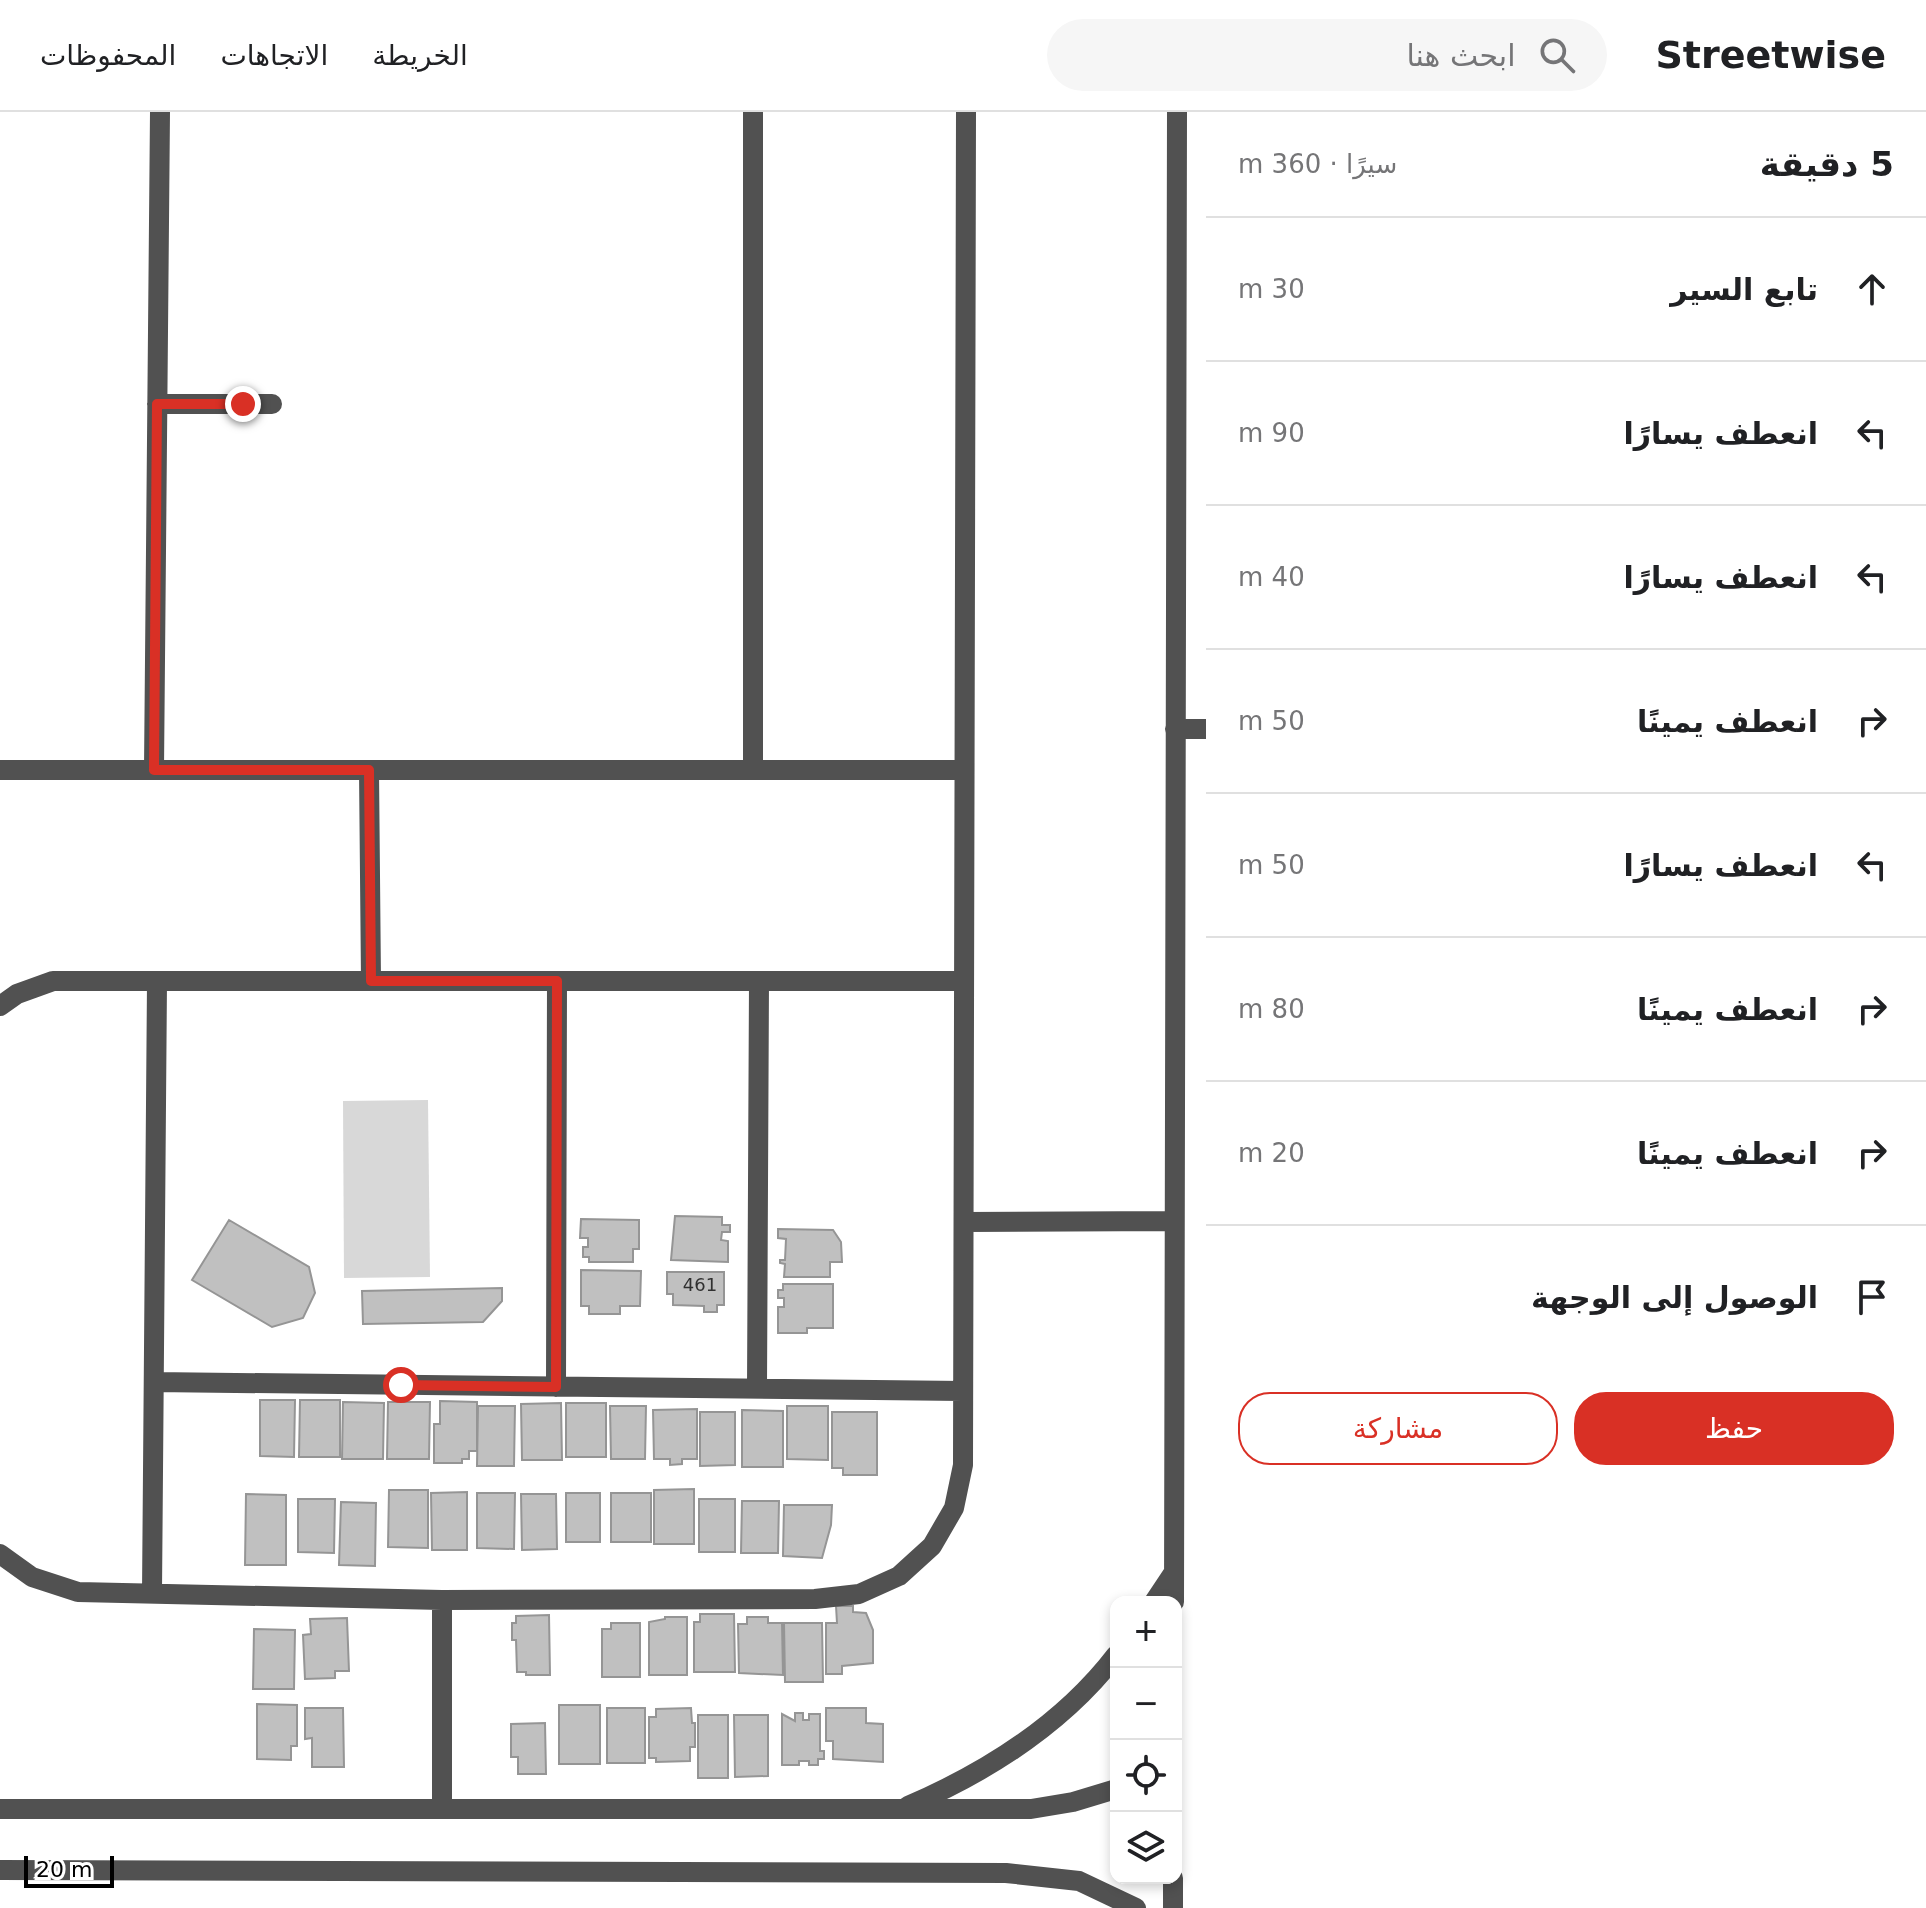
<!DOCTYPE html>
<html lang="ar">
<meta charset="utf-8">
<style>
:root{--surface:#fff;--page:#f6f6f6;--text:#202124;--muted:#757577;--line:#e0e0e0;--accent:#d93025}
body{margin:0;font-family:"DejaVu Sans",Vazirmatn,sans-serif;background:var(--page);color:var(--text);direction:rtl}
.controls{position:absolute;right:24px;bottom:24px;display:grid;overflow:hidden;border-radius:16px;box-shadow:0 4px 12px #0003}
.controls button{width:72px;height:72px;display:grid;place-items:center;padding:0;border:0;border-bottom:2px solid var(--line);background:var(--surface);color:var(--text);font:40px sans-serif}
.scale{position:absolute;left:24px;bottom:20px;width:90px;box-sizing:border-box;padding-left:8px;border:4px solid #000;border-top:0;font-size:22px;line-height:28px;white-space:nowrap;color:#000;-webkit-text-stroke:6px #fff;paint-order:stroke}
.stop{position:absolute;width:24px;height:24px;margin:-18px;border:6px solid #d93025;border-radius:50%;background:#fff}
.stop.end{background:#d93025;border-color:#fff;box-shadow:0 2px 8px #0008}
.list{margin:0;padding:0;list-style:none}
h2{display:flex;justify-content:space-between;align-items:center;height:104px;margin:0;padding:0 32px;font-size:34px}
h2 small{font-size:26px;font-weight:400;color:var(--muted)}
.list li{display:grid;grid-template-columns:52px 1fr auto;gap:24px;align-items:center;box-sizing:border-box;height:144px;padding:0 32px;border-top:2px solid var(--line)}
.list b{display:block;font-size:30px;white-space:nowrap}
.list em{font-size:26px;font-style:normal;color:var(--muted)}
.actions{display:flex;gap:16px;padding:24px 32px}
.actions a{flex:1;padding:18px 0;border:2px solid var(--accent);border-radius:32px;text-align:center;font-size:28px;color:var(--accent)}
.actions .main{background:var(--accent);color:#fff}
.icon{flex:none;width:44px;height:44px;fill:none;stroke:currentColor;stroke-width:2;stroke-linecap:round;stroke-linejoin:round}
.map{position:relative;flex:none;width:1206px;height:1796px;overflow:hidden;direction:ltr}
header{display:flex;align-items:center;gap:48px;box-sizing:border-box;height:112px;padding:0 40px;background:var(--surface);border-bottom:2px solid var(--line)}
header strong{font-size:38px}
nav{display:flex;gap:44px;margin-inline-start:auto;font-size:28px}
.search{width:560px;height:72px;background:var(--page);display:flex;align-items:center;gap:20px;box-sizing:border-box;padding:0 28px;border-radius:44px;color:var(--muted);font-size:30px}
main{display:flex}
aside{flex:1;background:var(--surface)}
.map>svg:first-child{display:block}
.green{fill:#d8d8d8}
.building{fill:#c0c0c0;stroke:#959595;stroke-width:2}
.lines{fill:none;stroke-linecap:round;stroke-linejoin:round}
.minor{stroke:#515151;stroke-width:20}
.route{stroke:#d93025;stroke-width:10}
.labels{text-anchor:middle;stroke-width:6;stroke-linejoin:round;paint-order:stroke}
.number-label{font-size:18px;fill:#303030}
</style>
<header>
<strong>Streetwise</strong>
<div class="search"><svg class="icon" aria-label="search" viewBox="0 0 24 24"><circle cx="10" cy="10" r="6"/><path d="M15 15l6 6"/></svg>ابحث هنا</div>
<nav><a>الخريطة</a><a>الاتجاهات</a><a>المحفوظات</a></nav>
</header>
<main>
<aside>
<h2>5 دقيقة<small>سيرًا · 360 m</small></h2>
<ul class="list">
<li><svg class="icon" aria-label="ahead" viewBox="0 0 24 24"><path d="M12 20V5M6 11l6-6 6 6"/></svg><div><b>تابع السير</b></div><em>30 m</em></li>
<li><svg class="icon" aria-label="left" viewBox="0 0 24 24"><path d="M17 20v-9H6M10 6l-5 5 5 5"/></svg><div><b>انعطف يسارًا</b></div><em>90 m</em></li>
<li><svg class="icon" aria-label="left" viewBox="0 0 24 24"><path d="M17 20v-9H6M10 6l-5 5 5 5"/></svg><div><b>انعطف يسارًا</b></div><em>40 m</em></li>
<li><svg class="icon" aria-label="right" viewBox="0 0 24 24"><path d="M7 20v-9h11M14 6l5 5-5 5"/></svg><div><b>انعطف يمينًا</b></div><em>50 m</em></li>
<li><svg class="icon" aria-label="left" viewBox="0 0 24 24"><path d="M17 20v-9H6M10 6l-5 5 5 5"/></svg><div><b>انعطف يسارًا</b></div><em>50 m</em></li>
<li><svg class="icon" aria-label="right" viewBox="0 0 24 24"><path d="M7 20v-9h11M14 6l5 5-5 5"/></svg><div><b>انعطف يمينًا</b></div><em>80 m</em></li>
<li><svg class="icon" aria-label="right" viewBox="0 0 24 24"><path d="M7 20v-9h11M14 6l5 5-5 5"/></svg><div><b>انعطف يمينًا</b></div><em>20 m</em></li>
<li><svg class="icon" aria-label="arrive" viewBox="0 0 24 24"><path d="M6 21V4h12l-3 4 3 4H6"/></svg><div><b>الوصول إلى الوجهة</b></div></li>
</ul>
<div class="actions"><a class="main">حفظ</a><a>مشاركة</a></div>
</aside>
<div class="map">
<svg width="1206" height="1796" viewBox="0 0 1206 1796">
<rect width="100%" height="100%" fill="#fff"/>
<path class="green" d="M428 988 430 1165 344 1166 343 989Z"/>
<path class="building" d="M675 1104 722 1105V1113H730V1120H722L721 1128 728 1129V1150L671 1148Z
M581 1107 639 1108V1137H633V1150H589V1145H583V1135H588V1126H580Z
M229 1108 309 1155 315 1181 303 1206 272 1215 192 1168Z
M778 1117 833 1118 841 1130 842 1150H830V1165H784L785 1152 780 1151V1148H785L786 1127 778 1126Z
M581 1158 641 1159 640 1194H620V1202H589V1194H581Z
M667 1160H724V1193H717V1200H704V1194L673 1193V1182H667Z
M783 1172H833V1216H807V1221H778V1195H784V1186H778V1178H783Z
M502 1176V1189L483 1210 363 1212 362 1179Z
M260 1288H295L294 1345 260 1344Z
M300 1288H340V1345H299Z
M440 1289 477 1290V1339H469V1347H462V1351H434V1312H440Z
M343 1290 384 1291 383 1347H342Z
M388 1290H430L429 1347H387Z
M561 1291 562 1348H522L521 1292Z
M566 1291H606V1345H566Z
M478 1294H515L514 1354H477Z
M610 1294H646L645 1347H611Z
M787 1294H828V1348L787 1347Z
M697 1297V1347H682V1352L670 1353V1347H654L653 1298Z
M742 1298 783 1299V1355H742Z
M700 1300H735V1353L700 1354Z
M832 1300H877V1363H843V1356H832Z
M694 1377V1432H654V1378Z
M389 1378H428V1436L388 1435Z
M467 1380V1438H432L431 1381Z
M477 1381H515L514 1437 477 1436Z
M566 1381H600V1430H566Z
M611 1381H651V1430H611Z
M246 1382 286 1383V1453H245Z
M521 1382H556L557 1437 522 1438Z
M298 1387H335L334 1441 298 1440Z
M699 1387H735V1440H699Z
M742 1389H779L778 1441H741Z
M341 1390 376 1391 375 1454 339 1453Z
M784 1393H832L831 1413 822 1446 783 1444Z
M836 1494H853V1500L866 1501 873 1518V1551L842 1554V1562H826V1511H837Z
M700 1502H734L735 1560H694V1510H700Z
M549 1503 550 1563H526V1560H517L516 1528H512V1511H516V1504Z
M665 1505H687V1563H649V1510L665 1507Z
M747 1505H768V1511H782L783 1563 739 1561 738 1512H747Z
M347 1506 349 1559H335V1566L305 1567 303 1523 311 1522 310 1507Z
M611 1511H640V1565H602V1517H611Z
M784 1511H822L823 1570H785Z
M254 1517 295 1518 294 1577H253Z
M257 1592 297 1593V1634H291V1648L257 1647Z
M559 1593H600V1652H559Z
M305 1596H343L344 1655H312V1626L305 1627Z
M607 1596H645V1651H607Z
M691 1596 692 1611H695V1635H690V1649L656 1650V1646H649V1605H656V1597Z
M826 1596H866V1611L883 1612V1650L833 1647V1629H826Z
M795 1601H803V1608H809V1602H820V1639H824V1647H818V1653H809V1649H799V1653H782V1602L795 1609Z
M698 1603H728V1666H698Z
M734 1603H768V1664L735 1665Z
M545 1611 546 1662H518V1645H511V1612Z"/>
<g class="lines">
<path class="minor" d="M157 292H272
M1175 617H1206
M0 658H964
M154 658 160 0
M369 658 371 869
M753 658V0
M0 894 17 882 53 869H964
M965 1110 1174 1109
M154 1270 963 1279
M556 1275 557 869
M757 1276 759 869
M0 1442 32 1465 78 1480 442 1488 815 1487 859 1482 899 1464 932 1434 954 1396 963 1353 966 0
M152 1481 157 870
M442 1488V1696
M1154 1490 1174 1460
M1174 1490 1177 0
M908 1694C987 1660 1063 1612 1116 1543
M0 1697H1031L1073 1690 1116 1677
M0 1758 1006 1761 1079 1769 1136 1796
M1173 1796V1766"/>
</g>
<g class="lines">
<path class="route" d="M243 292H157L154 658H369L371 869H557L556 1275 401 1273"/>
</g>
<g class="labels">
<g class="number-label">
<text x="700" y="1179">461</text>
</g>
</g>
</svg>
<div class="controls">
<button>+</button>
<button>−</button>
<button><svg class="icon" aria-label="locate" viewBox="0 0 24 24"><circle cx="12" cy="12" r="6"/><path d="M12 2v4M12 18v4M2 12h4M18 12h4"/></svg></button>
<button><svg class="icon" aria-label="layers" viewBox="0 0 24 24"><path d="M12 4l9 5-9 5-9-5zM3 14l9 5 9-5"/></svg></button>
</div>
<div class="scale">20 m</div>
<div class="stop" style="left:401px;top:1273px"></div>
<div class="stop end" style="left:243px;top:292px"></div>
</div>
</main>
